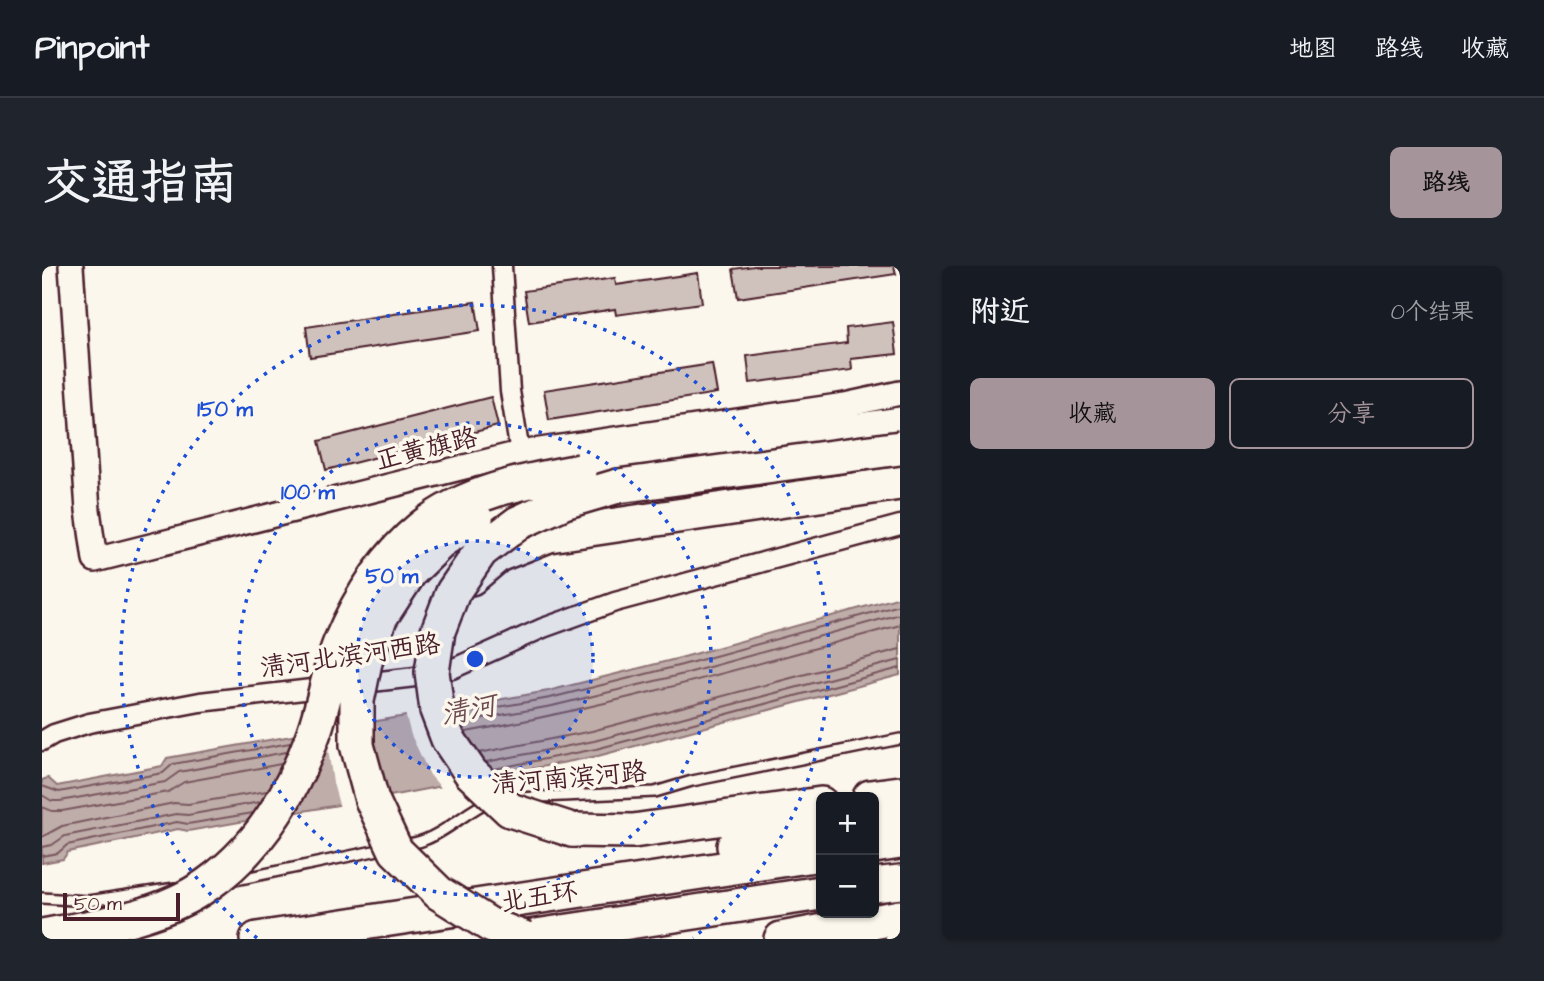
<!DOCTYPE html>
<html lang="zh">
<meta charset="utf-8">
<style>
:root{--surface:#171b24;--page:#20242c;--text:#f1f3f6;--muted:#9ea1a6;--line:#363941;--accent:#a6949b}
body{margin:0;font-family:"Architects Daughter","LXGW WenKai TC",sans-serif;background:var(--page);color:var(--text)}
.controls{position:absolute;right:21px;bottom:21px;display:grid;overflow:hidden;border-radius:10px;box-shadow:0 2px 5px #0004}
.controls button{width:63px;height:63px;display:grid;place-items:center;padding:0;border:0;border-bottom:2px solid var(--line);background:var(--surface);color:var(--text);font:35px sans-serif}
.scale{position:absolute;left:21px;bottom:18px;width:117px;box-sizing:border-box;padding-left:7px;border:4px solid #4a1f2b;border-top:0;font-size:19px;line-height:24px;white-space:nowrap;color:#4a1f2b;-webkit-text-stroke:5px #fbf7ec;paint-order:stroke}
.list{margin:0;padding:0;list-style:none}
h2{display:flex;justify-content:space-between;align-items:center;height:91px;margin:0;padding:0 28px;font-size:30px}
h2 small{font-size:23px;font-weight:400;color:var(--muted)}
.actions{display:flex;gap:14px;padding:21px 28px}
.actions a{flex:1;padding:16px 0;border:2px solid var(--accent);border-radius:10px;text-align:center;font-size:24px;color:var(--accent)}
.actions .main{background:var(--accent);color:#111}
.map{position:relative;flex:none;width:858px;height:673px;overflow:hidden;border-radius:10px}
header{display:flex;align-items:center;gap:42px;box-sizing:border-box;height:98px;padding:0 35px;background:var(--surface);border-bottom:2px solid var(--line)}
header strong{font-size:33px}
nav{display:flex;gap:38px;margin-inline-start:auto;font-size:24px}
.intro{display:flex;align-items:center;justify-content:space-between;box-sizing:border-box;height:168px;padding:0 42px}
h1{margin:0;font-size:49px}
.button{padding:18px 32px;border-radius:10px;background:var(--accent);color:#111;font-size:24px;font-weight:700}
main{display:flex;gap:42px;padding:0 42px}
aside{flex:1;background:var(--surface);border-radius:10px;box-shadow:0 2px 5px #0004}
.map>svg:first-child{display:block}
.water{fill:#bfadaa;stroke:#907477;stroke-width:2}
.pier{fill:#fbf7ec}
.lines{fill:none;stroke-linecap:round;stroke-linejoin:round}
.shore{stroke:#79585e;stroke-width:2}
.building{fill:#cfc2bc;stroke:#4a1f2b;stroke-width:2}
.service-casing{stroke:#4a1f2b;stroke-width:14}
.minor-casing{stroke:#4a1f2b;stroke-width:23}
.tertiary-casing{stroke:#4a1f2b;stroke-width:28}
.motorway-casing{stroke:#4a1f2b;stroke-width:38}
.service{stroke:#fbf7ec;stroke-width:9}
.minor{stroke:#fbf7ec;stroke-width:18}
.tertiary{stroke:#fbf7ec;stroke-width:23}
.motorway{stroke:#fbf7ec;stroke-width:33}
.motorway-bridge-casing{stroke:#4a1f2b;stroke-width:38;stroke-linecap:butt}
.motorway-bridge{stroke:#fbf7ec;stroke-width:33}
.ring{fill:none;stroke:#1d4ed8;stroke-width:3.5;stroke-dasharray:3.5 7}
.labels{text-anchor:middle;stroke-width:7;stroke-linejoin:round;paint-order:stroke}
.street-label{font-size:26px;fill:#4a1f2b;stroke:#fbf7ec}
.water-label{font-size:28px;font-style:italic;fill:#6d4a51;stroke:#fbf7ec}
.centre{fill:#1d4ed8;stroke:#fbf7ec;stroke-width:3.5}
.ring-label{font-size:21px;text-anchor:middle;font-weight:bold;fill:#1d4ed8;stroke:#fbf7ec;stroke-width:7;stroke-linejoin:round;paint-order:stroke}
</style>
<header>
<strong>Pinpoint</strong>
<nav><a>地图</a><a>路线</a><a>收藏</a></nav>
</header>
<div class="intro"><h1>交通指南</h1><a class="button">路线</a></div>
<main>
<div class="map">
<svg width="858" height="673" viewBox="0 0 858 673">
<rect width="100%" height="100%" fill="#fbf7ec"/>
<filter id="ink" filterUnits="userSpaceOnUse"><feTurbulence type="fractalNoise" baseFrequency=".0143" numOctaves="2"/><feDisplacementMap in="SourceGraphic" scale="14" xChannelSelector="R" yChannelSelector="G"/><feConvolveMatrix kernelMatrix="1 2 1 2 8 2 1 2 1" color-interpolation-filters="sRGB"/></filter>
<g filter="url(#ink)">
<path class="water" d="M858 331V409L556 490 348 530 146 565 136 563 26 586 21 593 0 597V514L6 512 15 520 120 500 125 492 506 425 638 392Z"/>
<path class="pier" d="M386 443 422 520 401 524 388 509 369 469 363 447Z
M308 456 320 538 298 542 291 517 285 475 287 460Z"/>
<g class="lines">
<path class="shore" d="M416 448 508 432 640 399 858 339
M419 456 510 440 642 408 858 348
M424 466C571 440 714 398 858 359
M437 487 550 465 858 383
M444 496 552 475 858 394
M452 503 554 483 858 402
M0 520 17 526 121 507 131 498 248 477
M0 529 10 535H18L123 516 137 506 244 486
M0 541 10 545H20L126 526 142 516 239 498
M0 571 20 560 132 537 146 538 225 525
M0 581 10 579 23 570 134 548 146 549 218 536
M0 590 16 587 25 579 135 556 146 558 211 547"/>
</g>
<path class="building" d="M712 0H852L854 8 696 32 691 3Z
M656 7 660 37 574 49 573 43 487 56 482 25 573 12 574 19Z
M433 36 438 65 268 91 264 61Z
M851 56 855 88 809 93 810 104 708 117 705 90 805 77 804 62Z
M670 98 675 127 507 154 502 124Z
M449 131 456 160 284 204 277 175Z"/>
<g class="lines">
<defs>
<path id="service" d="M474 532 613 526 650 515 858 473
M360 579C367 578 375 577 382 574 407 565 425 544 450 534
M189 615 346 582
M0 632 46 635 133 622"/>
<path id="minor" d="M460 0 468 125 478 187
M0 475 12 468 47 457 158 436 373 411 410 403 501 362 573 336 858 259
M853 673 858 671"/>
<path id="tertiary" d="M29 0 46 244 53 294 478 187 803 139 858 127"/>
<path id="motorway" d="M538 205 858 158
M429 312 456 289 507 269 858 217
M828 531 858 527
M832 555 858 551
M530 564 591 565 779 538
M692 580 779 563
M832 580 858 576
M832 619 858 616
M215 673 779 588
M474 673 779 627
M739 673 858 651"/>
</defs>
<use href="#service" class="service-casing"/>
<use href="#minor" class="minor-casing"/>
<use href="#tertiary" class="tertiary-casing"/>
<use href="#motorway" class="motorway-casing"/>
<use href="#service" class="service"/>
<use href="#minor" class="minor"/>
<use href="#tertiary" class="tertiary"/>
<use href="#motorway" class="motorway"/>
<defs>
<path id="motorway-bridge" d="M434 253 402 273 368 306 338 352 323 396 315 435V479L330 534 354 585 397 627 448 659 484 673
M530 564 468 544 429 507 406 473 395 444 390 406 396 365 411 326 439 285 476 257 522 236 576 220 858 182
M0 670C55 660 119 652 166 618 217 582 250 527 271 469 282 439 286 407 298 377 316 334 343 291 380 261 425 225 484 215 538 205"/>
</defs>
<use href="#motorway-bridge" class="motorway-bridge-casing"/>
<use href="#motorway-bridge" class="motorway-bridge"/>
</g>
</g>
<circle cx="433" cy="393" r="118" fill="#1d4ed8" fill-opacity=".12"/>
<g class="ring">
<circle cx="433" cy="393" r="118"/>
<circle cx="433" cy="393" r="236"/>
<path d="M215 672A354 354 0 1 1 651 672"/>
</g>
<g class="labels">
<g class="street-label">
<text transform="translate(384 182) rotate(-14)" y="9">正黄旗路</text>
<text transform="translate(308 389) rotate(-8)" y="9">清河北滨河西路</text>
<text transform="translate(527 511) rotate(-5)" y="9">清河南滨河路</text>
<text transform="translate(497 630) rotate(-9)" y="9">北五环</text>
</g>
<g class="water-label">
<text transform="translate(426 443) rotate(-11)" y="10">清河</text>
</g>
</g>
<circle cx="433" cy="393" r="10" class="centre"/>
<g class="ring-label">
<text x="183" y="150">150 m</text>
<text x="266" y="233">100 m</text>
<text x="350" y="317">50 m</text>
</g>
</svg>
<div class="controls">
<button>+</button>
<button>−</button>
</div>
<div class="scale">50 m</div>
</div>
<aside>
<h2>附近<small>0个结果</small></h2>
<ul class="list">
</ul>
<div class="actions"><a class="main">收藏</a><a>分享</a></div>
</aside>
</main>
